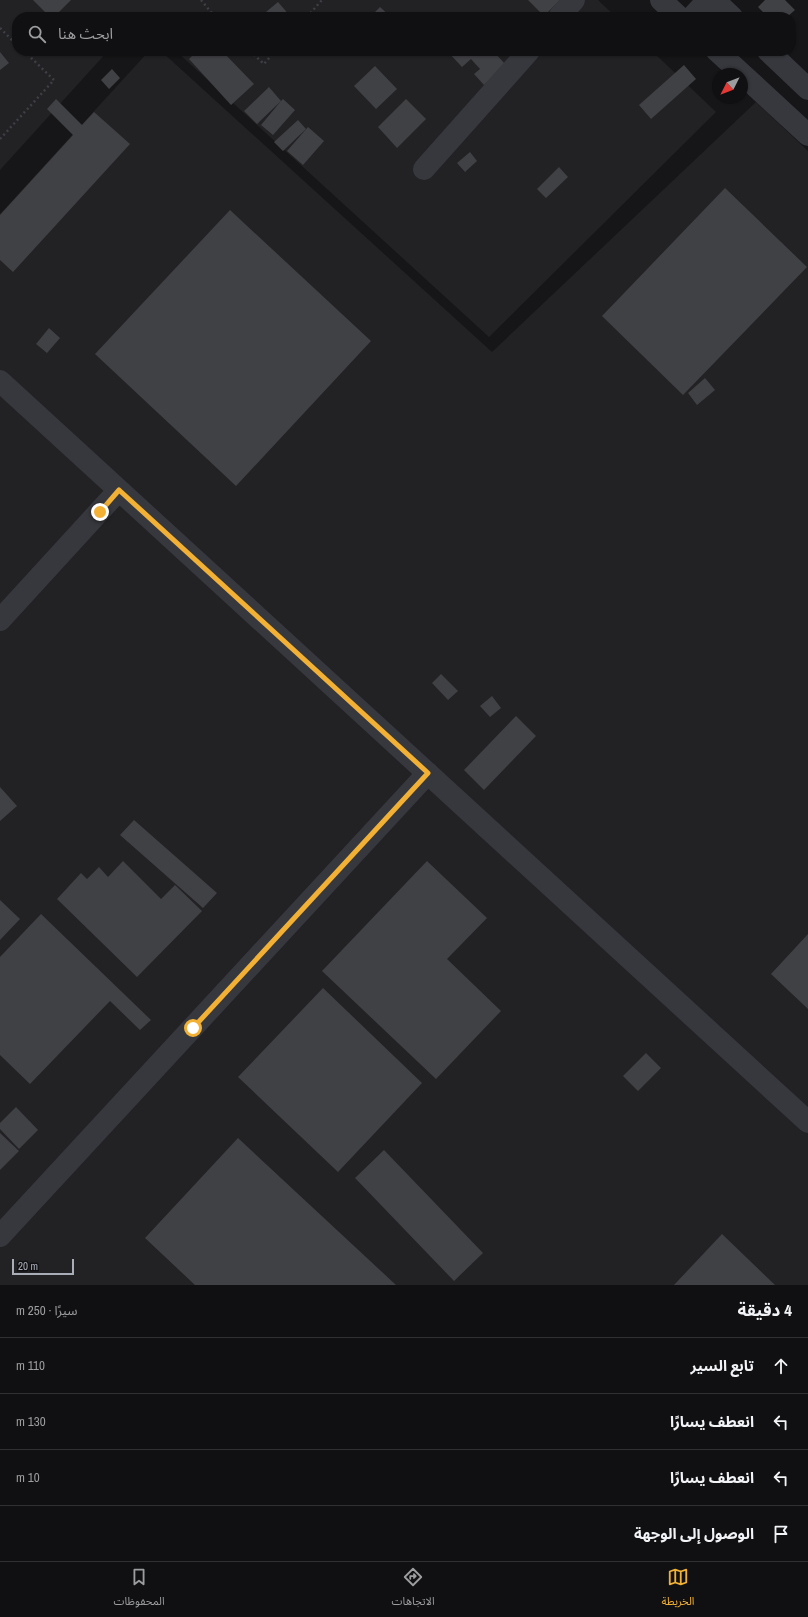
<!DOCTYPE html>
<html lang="ar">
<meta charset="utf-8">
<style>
:root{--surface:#101012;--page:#19191b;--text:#f1f3f6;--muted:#9c9d9f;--line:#303032;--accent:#f2b134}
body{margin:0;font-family:"Archivo Narrow","Noto Sans Arabic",sans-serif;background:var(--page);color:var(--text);direction:rtl}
.compass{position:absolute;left:712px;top:68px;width:36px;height:36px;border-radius:50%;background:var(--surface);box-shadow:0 1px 3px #0004;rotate:228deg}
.scale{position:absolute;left:12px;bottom:10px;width:62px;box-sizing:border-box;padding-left:4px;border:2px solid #a8adb8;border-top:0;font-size:11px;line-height:14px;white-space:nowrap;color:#a8adb8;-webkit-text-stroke:3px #111113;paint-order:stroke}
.stop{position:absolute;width:12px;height:12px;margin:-9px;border:3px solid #f2b134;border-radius:50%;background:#fff}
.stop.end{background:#f2b134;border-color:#fff;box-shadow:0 1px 4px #0008}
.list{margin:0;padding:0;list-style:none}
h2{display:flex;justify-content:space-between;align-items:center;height:52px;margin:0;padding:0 16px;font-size:17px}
h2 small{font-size:13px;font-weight:400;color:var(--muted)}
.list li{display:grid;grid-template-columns:26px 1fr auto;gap:12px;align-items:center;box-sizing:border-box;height:56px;padding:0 16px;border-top:1px solid var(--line)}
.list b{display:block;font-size:15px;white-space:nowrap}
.list em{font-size:13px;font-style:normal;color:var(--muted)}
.icon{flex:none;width:22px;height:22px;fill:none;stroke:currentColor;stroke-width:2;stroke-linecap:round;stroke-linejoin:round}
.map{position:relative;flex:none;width:808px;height:1285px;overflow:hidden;direction:ltr}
.search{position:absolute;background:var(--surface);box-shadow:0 1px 3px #0004;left:12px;right:12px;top:12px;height:44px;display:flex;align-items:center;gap:10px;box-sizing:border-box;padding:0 14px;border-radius:16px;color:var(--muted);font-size:15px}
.sheet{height:276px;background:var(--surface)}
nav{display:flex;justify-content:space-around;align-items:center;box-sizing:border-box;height:56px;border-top:1px solid var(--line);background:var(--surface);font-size:11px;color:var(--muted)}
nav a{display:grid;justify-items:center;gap:2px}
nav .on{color:var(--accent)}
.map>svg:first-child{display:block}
.built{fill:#222225}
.building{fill:#404145}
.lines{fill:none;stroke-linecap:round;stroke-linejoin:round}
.path{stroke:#3d3f44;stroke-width:2.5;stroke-dasharray:2 3;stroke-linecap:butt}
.minor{stroke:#37383d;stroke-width:22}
.route{stroke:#f2b134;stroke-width:5}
</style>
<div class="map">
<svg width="808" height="1285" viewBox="0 0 808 1285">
<rect width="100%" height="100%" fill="#161618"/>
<path class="built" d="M0 0H598L616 17H17V51H108L0 170Z
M149 51H161L492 352 756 102 808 151V1285H0V214Z
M176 51H652L716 112 489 337Z"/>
<path class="building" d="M33 0H71L54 17H50Z
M528 0H560L544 16Z
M765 0H785L795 10 787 17H768L758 7Z
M278 2 291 17H260Z
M380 7 391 17H370Z
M197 51H217L218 52 222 51 254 84 231 105 189 59Z
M447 51H493L506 65 484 85 474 74 480 69 471 59 462 67Z
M0 52 9 63 0 70Z
M684 65 696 79 651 119 639 105Z
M375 66 397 89 376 109 354 86Z
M112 69 120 78 109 89 101 80Z
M269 87 281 101 283 99 295 110 273 135 261 125 281 101 257 124 244 111Z
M56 99 82 125 94 112 130 144 13 272 0 260V215L73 135 47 109Z
M406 99 426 119 397 148 378 127Z
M298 120 306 129 283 151 274 142Z
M308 127 324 141 303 165 287 151Z
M470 152 477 161 465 172 457 163Z
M559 167 568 177 546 198 537 189Z
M725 188 807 267 683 395 602 316Z
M230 210 371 341 236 486 95 354Z
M49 328 60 338 47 353 36 344Z
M705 378 715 390 697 405 688 393Z
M441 674 458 691 448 700 432 683Z
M492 696 501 708 490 717 480 706Z
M516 716 536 736 484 790 464 770Z
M0 787 17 806 0 821Z
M134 820 217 893 203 908 120 835Z
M123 861 161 899 175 885 202 911 137 977 57 899 81 873 87 879 99 867 108 877Z
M427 861 487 918 447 959 501 1011 436 1079 322 971Z
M0 900 20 919 0 940Z
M41 914 151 1020 140 1030 110 1001 30 1084 0 1055V957Z
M808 934V1009L771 974Z
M323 988 422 1083 338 1172 238 1077Z
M646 1053 661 1068 638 1091 623 1076Z
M16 1107 38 1130 19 1149 0 1129V1123Z
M0 1133 19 1151 0 1170Z
M238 1138 396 1285H195L145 1238Z
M384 1150 483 1253 454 1281 355 1178Z
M722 1234 775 1285H674Z"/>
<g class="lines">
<path class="path" d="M201 0 215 17
M307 17 322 0
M0 28 17 45
M250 51 264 64 275 51
M0 139 54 80 24 51"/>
<path class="minor" d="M661 0 679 17
M714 0 732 17
M559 17 574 0
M692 17 708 0
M717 51 742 74
M768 51 808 89
M742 74 808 135
M424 169 529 51
M0 381 808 1122
M0 620 119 490
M0 1236 428 773"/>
</g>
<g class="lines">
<path class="route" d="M100 512 119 490 428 773 193 1028"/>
</g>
</svg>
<svg class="compass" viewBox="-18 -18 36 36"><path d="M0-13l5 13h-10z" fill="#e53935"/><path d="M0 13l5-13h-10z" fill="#9c9d9f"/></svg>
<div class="scale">20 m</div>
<div class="stop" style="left:193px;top:1028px"></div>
<div class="stop end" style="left:100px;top:512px"></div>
<div class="search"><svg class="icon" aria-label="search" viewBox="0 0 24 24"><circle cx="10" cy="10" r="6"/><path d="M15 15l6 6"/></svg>ابحث هنا</div>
</div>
<section class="sheet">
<h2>4 دقيقة<small>سيرًا · 250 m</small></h2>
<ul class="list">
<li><svg class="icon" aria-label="ahead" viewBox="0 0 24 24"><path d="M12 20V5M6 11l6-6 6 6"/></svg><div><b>تابع السير</b></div><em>110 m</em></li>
<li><svg class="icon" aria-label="left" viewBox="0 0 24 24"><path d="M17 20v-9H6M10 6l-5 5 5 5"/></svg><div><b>انعطف يسارًا</b></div><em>130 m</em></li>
<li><svg class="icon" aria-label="left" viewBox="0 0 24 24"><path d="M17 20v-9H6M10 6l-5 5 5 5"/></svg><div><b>انعطف يسارًا</b></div><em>10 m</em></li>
<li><svg class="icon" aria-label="arrive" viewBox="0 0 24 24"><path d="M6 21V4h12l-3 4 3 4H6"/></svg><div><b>الوصول إلى الوجهة</b></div></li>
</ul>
</section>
<nav>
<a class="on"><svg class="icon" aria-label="map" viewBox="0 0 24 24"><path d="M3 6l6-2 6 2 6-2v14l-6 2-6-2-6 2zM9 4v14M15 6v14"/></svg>الخريطة</a>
<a><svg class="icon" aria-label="directions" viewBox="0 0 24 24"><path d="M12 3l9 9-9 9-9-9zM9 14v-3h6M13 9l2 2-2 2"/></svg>الاتجاهات</a>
<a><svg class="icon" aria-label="saved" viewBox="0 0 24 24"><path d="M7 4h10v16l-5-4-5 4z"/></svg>المحفوظات</a>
</nav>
